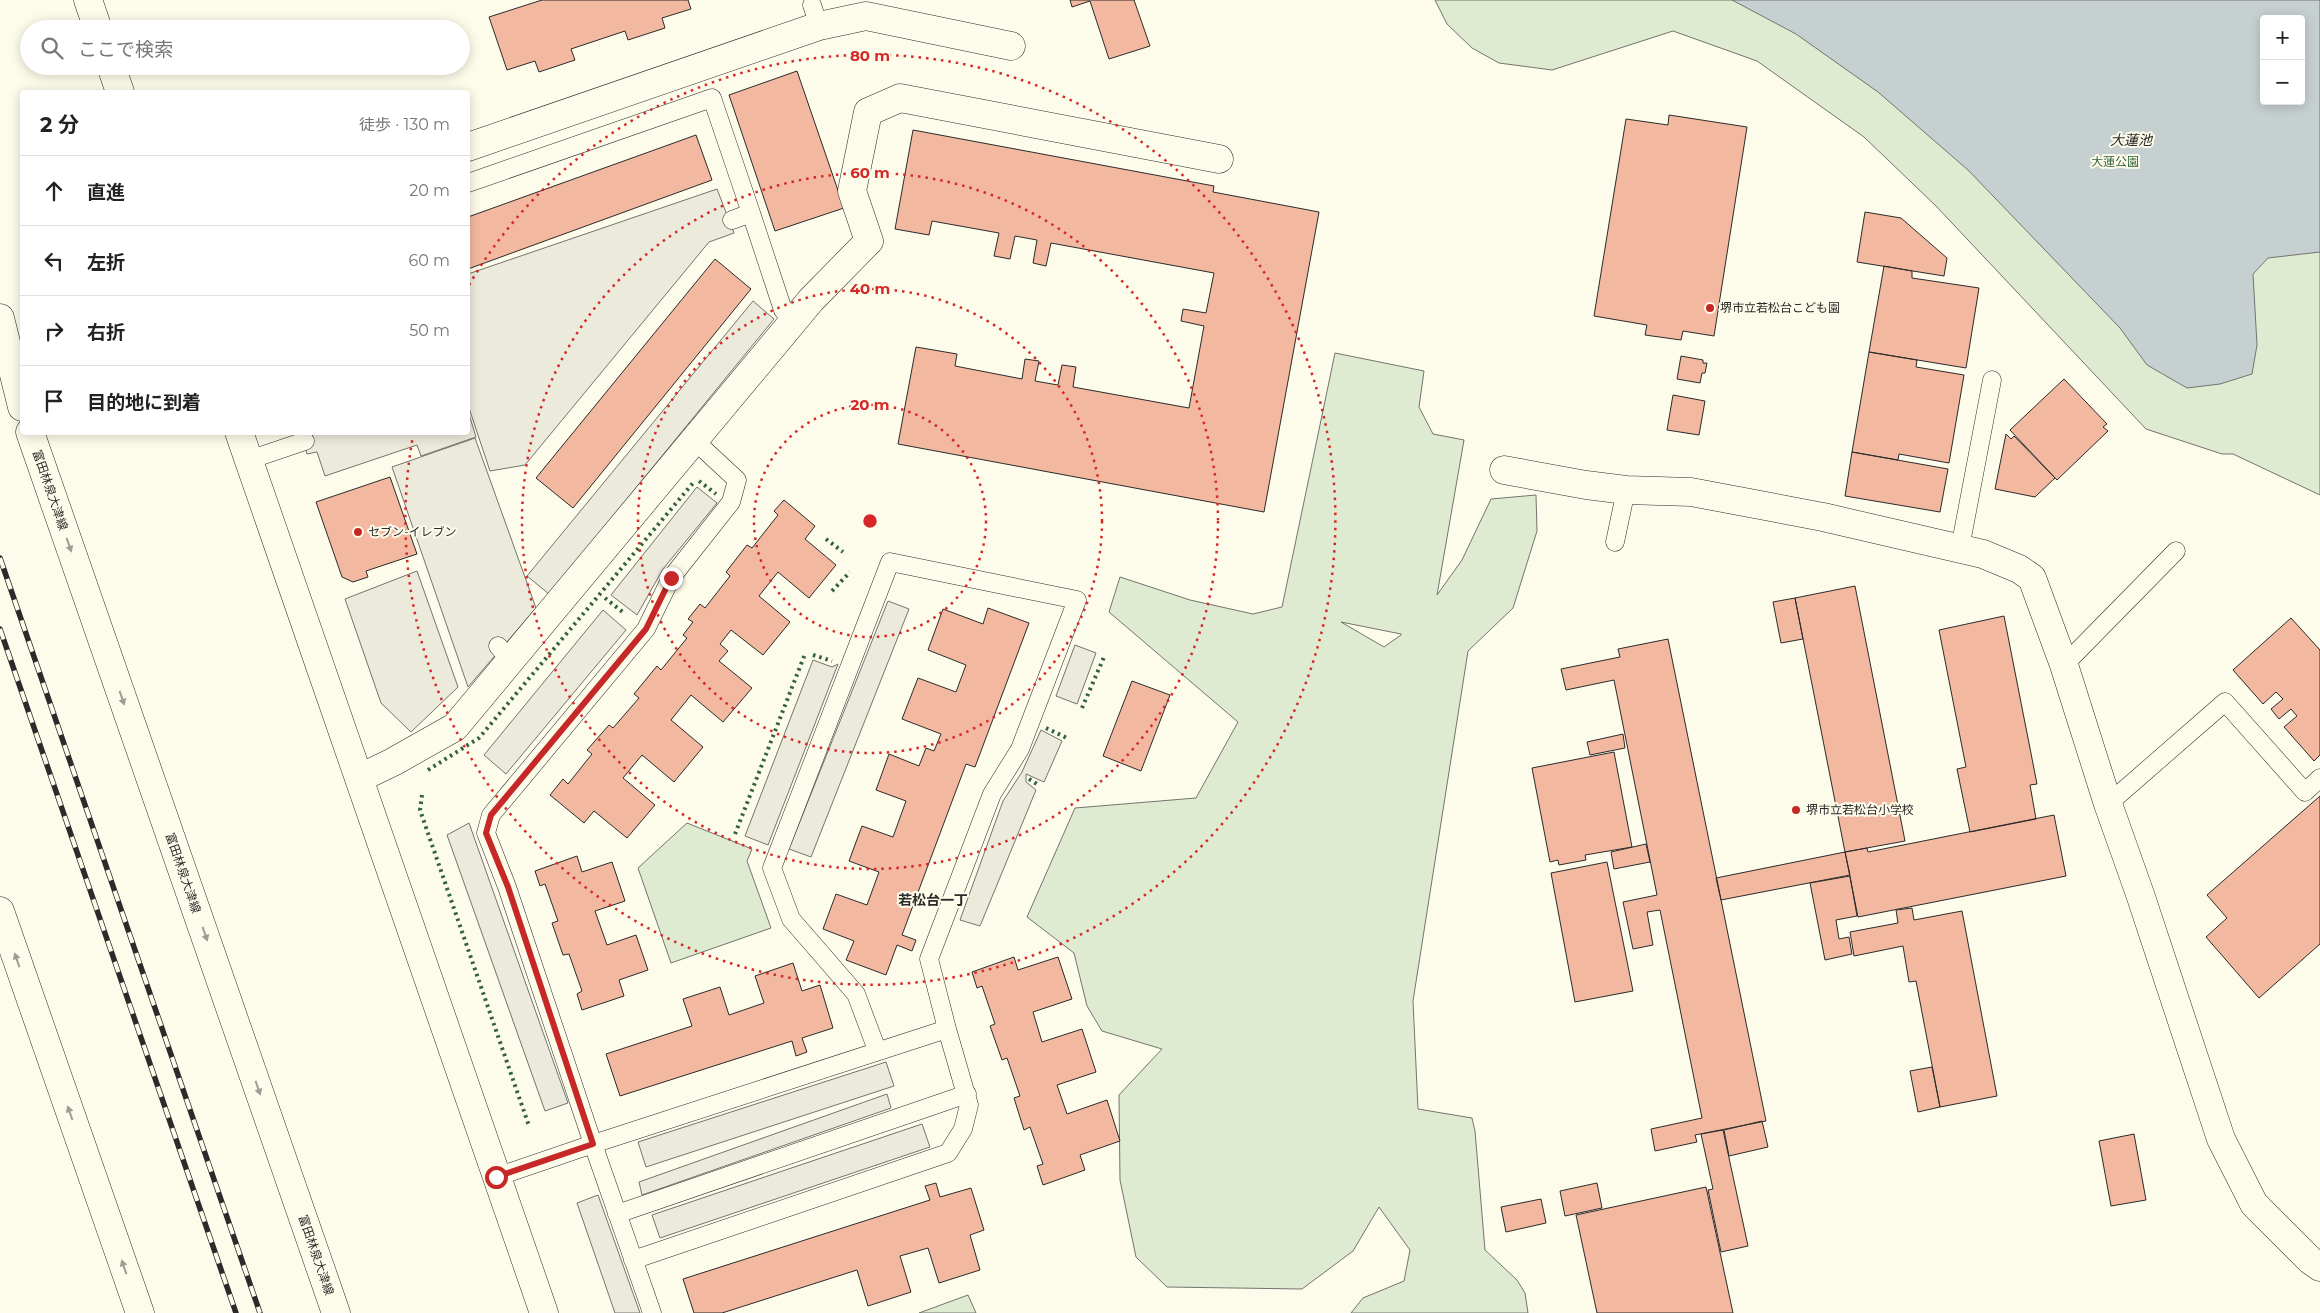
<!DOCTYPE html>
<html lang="ja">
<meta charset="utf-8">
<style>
:root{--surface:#fff;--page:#f6f6f6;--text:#222;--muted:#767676;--line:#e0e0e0}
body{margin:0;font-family:Montserrat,"Noto Sans JP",sans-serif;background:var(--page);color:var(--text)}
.controls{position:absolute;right:15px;top:15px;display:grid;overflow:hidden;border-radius:5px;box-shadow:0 2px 12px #0003}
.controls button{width:45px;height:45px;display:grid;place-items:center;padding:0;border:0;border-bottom:1px solid var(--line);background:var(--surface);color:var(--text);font:25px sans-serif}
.stop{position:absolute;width:15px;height:15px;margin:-11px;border:4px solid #c62828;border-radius:50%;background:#fff}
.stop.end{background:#c62828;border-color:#fff;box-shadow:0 1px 5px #0008}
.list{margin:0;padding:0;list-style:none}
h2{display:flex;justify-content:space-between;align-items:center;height:65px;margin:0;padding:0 20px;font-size:21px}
h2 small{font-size:16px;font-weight:400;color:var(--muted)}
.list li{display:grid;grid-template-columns:32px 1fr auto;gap:15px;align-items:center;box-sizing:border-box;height:70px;padding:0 20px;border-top:1px solid var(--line)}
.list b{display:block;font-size:19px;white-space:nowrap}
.list em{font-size:16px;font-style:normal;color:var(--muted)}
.icon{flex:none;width:28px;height:28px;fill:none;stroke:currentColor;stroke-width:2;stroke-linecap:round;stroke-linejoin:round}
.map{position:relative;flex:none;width:2320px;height:1313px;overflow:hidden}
.search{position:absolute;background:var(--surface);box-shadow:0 2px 12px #0003;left:20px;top:20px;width:450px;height:55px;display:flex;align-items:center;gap:12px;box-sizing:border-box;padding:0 18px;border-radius:28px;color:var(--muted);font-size:19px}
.panel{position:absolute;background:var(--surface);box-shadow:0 2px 12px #0003;left:20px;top:90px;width:450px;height:345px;border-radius:5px}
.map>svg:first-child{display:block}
.green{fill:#deebd1;stroke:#74746e;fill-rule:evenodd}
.parking{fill:#eceadb;stroke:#74746e}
.water{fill:#c7d0d0;stroke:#74746e;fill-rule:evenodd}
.building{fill:#f2b8a0;stroke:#2b2b2b}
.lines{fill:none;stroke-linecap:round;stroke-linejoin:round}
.service-casing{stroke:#2b2b2b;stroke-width:19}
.minor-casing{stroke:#2b2b2b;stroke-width:29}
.tertiary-casing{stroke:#2b2b2b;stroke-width:29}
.primary-casing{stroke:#2b2b2b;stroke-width:29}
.service{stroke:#fdfbea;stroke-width:18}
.minor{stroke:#fdfbea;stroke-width:28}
.tertiary{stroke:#fdfbea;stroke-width:28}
.primary{stroke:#fdfbea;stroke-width:28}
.rail-casing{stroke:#2b2b2b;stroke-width:5.5}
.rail{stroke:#fdfbea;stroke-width:4;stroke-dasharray:11;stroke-linecap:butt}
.hedge{stroke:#34623c;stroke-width:4;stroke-dasharray:2.5 4;stroke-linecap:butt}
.oneway{fill:#9e9d94}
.route{stroke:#c62828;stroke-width:6}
.ring{fill:none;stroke:#d62828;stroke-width:2.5;stroke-dasharray:2.5 5}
.poi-dot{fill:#c62828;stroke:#fdfbea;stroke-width:2}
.labels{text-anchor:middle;stroke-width:4;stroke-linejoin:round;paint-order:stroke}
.park-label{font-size:12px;fill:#34623c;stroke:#fdfbea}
.poi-label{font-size:12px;fill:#2b2b2b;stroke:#fdfbea;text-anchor:start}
.street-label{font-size:12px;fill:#2b2b2b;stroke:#fdfbea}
.water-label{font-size:14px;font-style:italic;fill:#2b2b2b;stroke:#fdfbea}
.neighbourhood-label{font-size:14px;font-weight:bold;fill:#2b2b2b;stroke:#fdfbea}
.centre{fill:#d62828;stroke:#fdfbea;stroke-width:2.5}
.ring-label{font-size:15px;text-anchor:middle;font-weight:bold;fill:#d62828;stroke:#fdfbea;stroke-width:4;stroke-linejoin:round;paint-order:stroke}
</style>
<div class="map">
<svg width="2320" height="1313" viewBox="0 0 2320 1313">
<rect width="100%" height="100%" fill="#fdfbea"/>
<path class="green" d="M1435 0H2320V495L2233 454H2222L2146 429 1936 206 1864 137 1757 61 1673 31 1552 70 1499 63 1472 48 1447 24ZM2264 19H2301V101H2264Z
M1335 353 1424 371 1419 407 1433 434 1464 440 1437 595 1462 560 1491 499 1536 495 1537 531 1513 608 1468 651 1413 1001 1418 1109 1472 1118 1475 1131 1485 1250 1517 1280 1525 1293 1528 1313H1351L1363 1298 1404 1281 1410 1250 1379 1207 1353 1251 1302 1289 1167 1287 1136 1257 1120 1180 1119 1095 1162 1049 1102 1031 1087 1006 1074 953 1027 917 1075 808 1196 798 1238 722 1109 612 1120 577 1190 600 1253 614 1282 607ZM1341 622 1401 634V635L1384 647Z
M687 823 752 849 747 861 771 928 671 963 638 868Z
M968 1295 976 1313H919Z"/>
<path class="parking" d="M717 189 734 233 709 242 525 465 490 471 468 405V274Z
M753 301 774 319 549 594 527 576Z
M468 411 476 437 421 456 417 445 325 476 317 452 307 454 300 433 468 432Z
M475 438 536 608 468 687 392 467Z
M697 487 717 503 663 569 637 615 611 595Z
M417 571 458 687 411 732 381 703 345 599Z
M888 601 909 609 811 857 789 849Z
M603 610 626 630 506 774 484 755Z
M1075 645 1096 653 1077 704 1056 696Z
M813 660 832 667 838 664 768 845 745 836Z
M1041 730 1062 741 1044 782 1026 774V782L1036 790 980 926 960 920 1003 801 1022 772Z
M469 823 568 1103 545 1111 447 835Z
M886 1062 894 1086 646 1167 638 1142Z
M887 1094 891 1108 642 1195 639 1182Z
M922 1124 930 1147 660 1238 652 1215Z
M598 1195 640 1313H615L577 1203Z"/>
<path class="water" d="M1732 0H2320V252L2268 258 2253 274 2257 345 2252 374 2220 384 2187 388 2147 365 2120 328 1968 170 1878 92 1796 34ZM2264 19H2301V101H2264Z"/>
<path class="building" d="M542 0H688L691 9 662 18 665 28 628 40 625 31 571 49 575 60 539 72 535 61 507 70 489 17Z
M1070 0H1134L1150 46 1109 59 1090 1 1072 7Z
M797 71 844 208 775 231 729 95Z
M1669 115 1747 127 1714 336 1683 331 1681 340 1645 335 1647 325 1594 316 1626 119 1668 125Z
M913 130 1214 186 1213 192 1319 212 1264 512 898 444 916 347 957 354 955 366 1022 379 1025 359 1039 361 1035 381 1058 385 1062 365 1076 367 1073 387 1189 408 1204 326 1181 321 1183 309 1206 313 1214 273 1051 243 1046 266 1033 263 1037 240 1015 236 1010 259 994 256 999 233 932 221 929 235 895 229Z
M696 135 712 180 468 269V217Z
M1865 212 1901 218 1947 258 1944 276 1857 262Z
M715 259 751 289 573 508 536 478Z
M1884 266 1912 271V278L1979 288 1966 368 1869 352Z
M1869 352 1917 360 1916 367 1964 375 1949 463 1899 454 1898 460 1852 452Z
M1681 356 1703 360V363H1707L1705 373H1702L1700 383 1677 379Z
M2064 379 2107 424 2103 427 2108 431 2057 480 2010 430Z
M1673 395 1705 401 1699 435 1667 430Z
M2006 434 2011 439 2014 436 2055 478 2035 497 1995 489Z
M1852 452 1948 469 1940 512 1845 496Z
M390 477 417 554 366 571 368 577 353 582 342 577 316 502Z
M784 500 815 526 805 539 836 565 809 598 778 572 759 596 790 622 763 655 731 630 720 644 728 651 719 661 752 688 723 722 691 695 671 720 703 747 674 782 642 755 623 778 655 805 627 838 594 811 584 823 550 795 563 779 568 784 592 754 587 750 609 725 613 728 639 698 634 694 657 666 661 670 687 638 683 635 693 622 688 619 700 604 705 608 730 576 726 572 747 545 752 548 778 515 774 511Z
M1855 586 1905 841 1845 852 1795 598Z
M1795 598 1803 639 1781 643 1773 602Z
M988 608 1029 623 975 767 966 764 902 935 916 940 912 951 897 945 886 975 846 960 854 941 823 929 836 894 867 905 879 872 849 861 862 826 893 837 906 801 876 790 889 754 919 766 926 748 934 751 941 734 902 719 918 678 956 692 966 665 928 650 943 609 983 624Z
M2004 616 2037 784 2030 785 2036 819 1970 832 1957 769 1966 767 1939 630Z
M2291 618 2320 650V755L2314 761 2284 727 2297 716 2291 709 2279 719 2271 709 2283 699 2276 692 2263 704 2233 670Z
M1668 639 1766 1121 1695 1135 1697 1142 1655 1151 1651 1129 1702 1118 1660 910 1647 912 1653 945 1633 949 1623 902 1657 895 1614 680 1566 690 1561 669 1620 657 1618 649Z
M1132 681 1170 695 1141 771 1103 756Z
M1623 734 1625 748 1590 755 1587 742Z
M1614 752 1632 847 1585 855 1586 860 1559 865 1558 860 1550 862 1532 768Z
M2320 796V944L2259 998 2206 937 2227 918 2207 895Z
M2054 815 2066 876 1858 917 1845 852 1867 848 1868 852Z
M1646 844 1650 862 1614 869 1611 852Z
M1845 852 1850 875 1721 900 1716 878Z
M577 856 582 872 612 862 625 901 595 911 607 945 636 935 648 970 619 980 624 996 582 1010 577 994 582 991 569 954 563 955 552 923 558 921 545 884 540 886 535 871Z
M1607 862 1633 991 1575 1002 1551 873Z
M1850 876 1857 916 1836 920 1839 939 1849 937 1852 954 1825 960 1810 883Z
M1912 908 1914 920 1962 911 1997 1096 1940 1107 1916 981 1909 982 1903 946 1854 956 1850 932 1898 923 1896 910Z
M1014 957 1018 970 1058 957 1072 999 1033 1012 1042 1042 1082 1029 1096 1072 1057 1085 1067 1114 1107 1100 1120 1141 1080 1155 1085 1170 1043 1185 1037 1166 1043 1164 1030 1127 1024 1130 1014 1098 1020 1096 1007 1058 1002 1060 990 1026 995 1024 982 986 977 988 972 972Z
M793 963 802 991 820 985 833 1028 802 1038 807 1052 796 1056 792 1041 620 1096 606 1054 692 1026 683 999 720 987 729 1015 764 1003 755 976Z
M1932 1067 1940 1107 1918 1112 1910 1071Z
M1762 1121 1768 1147 1729 1156 1724 1130Z
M1723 1130 1748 1246 1721 1252 1708 1190 1713 1189 1701 1134Z
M2134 1134 2146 1200 2111 1206 2099 1141Z
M936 1183 940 1197 971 1188 984 1230 970 1235 980 1270 939 1283 928 1248 900 1256 911 1292 868 1306 857 1270 722 1313H694L683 1279 930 1200 925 1186Z
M1597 1183 1602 1208 1565 1216 1560 1191Z
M1706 1187 1733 1313H1597L1576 1215Z
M1541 1199 1546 1223 1506 1232 1501 1207Z"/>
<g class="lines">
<defs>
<path id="service" d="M812 5 819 26
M468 183 712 98 751 213 732 220
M751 213 783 310 793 322
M249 460 305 441
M1615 542 1626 490
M1960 548 1992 380
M498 646 511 661
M2064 665 2176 551
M2108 804 2225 702 2305 792 2320 778
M877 1050 856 994 791 919 772 868 890 562 1077 600 1020 749 992 794 929 959 947 1029
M496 1177 593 1144 652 1313
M617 1214 967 1094
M633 1260 948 1153 963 1129 969 1105 947 1029 593 1144 507 887 486 833 491 815 646 629 671 578 731 502 737 480 694 440"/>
<path id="minor" d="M468 147 819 26 866 16 1011 46
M1504 470 1586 485 1626 490 1691 492 1823 517 1983 554 2019 569 2032 578 2064 665 2108 804 2140 894 2221 1139 2254 1204 2310 1260 2320 1267
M360 778 393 762 455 727 811 300 869 241 852 191 868 112 900 98 1219 159"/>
<path id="tertiary" d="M88 0 98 29
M111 66 120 92
M239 432 544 1313"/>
<path id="primary" d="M0 318 22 407
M30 432 336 1313
M0 911 140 1313"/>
</defs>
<use href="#service" class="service-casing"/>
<use href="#minor" class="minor-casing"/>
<use href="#tertiary" class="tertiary-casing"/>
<use href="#primary" class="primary-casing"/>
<use href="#service" class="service"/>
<use href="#minor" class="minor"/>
<use href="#tertiary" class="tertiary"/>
<use href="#primary" class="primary"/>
<defs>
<path id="rail" d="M0 558 260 1313
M0 629 236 1313"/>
</defs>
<use href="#rail" class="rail-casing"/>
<use href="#rail" class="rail"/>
<path class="hedge" d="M699 481 716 494
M826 539 843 552
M832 591 850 572
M605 598 624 613
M813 655 832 661
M1082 708 1104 657
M1046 728 1067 738
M428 770 479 738 693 483
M1029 779 1040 786
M422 795 420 810 529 1126
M735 834 805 654"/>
</g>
<defs><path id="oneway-solid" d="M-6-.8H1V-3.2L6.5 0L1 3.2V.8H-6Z" transform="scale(1.25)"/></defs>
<g class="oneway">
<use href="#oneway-solid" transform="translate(69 545) rotate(71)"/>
<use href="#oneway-solid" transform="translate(122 698) rotate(71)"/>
<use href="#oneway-solid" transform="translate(205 934) rotate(71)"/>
<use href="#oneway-solid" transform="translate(17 960) rotate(-109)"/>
<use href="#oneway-solid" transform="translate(258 1088) rotate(71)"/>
<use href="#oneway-solid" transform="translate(70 1113) rotate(-109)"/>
<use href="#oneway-solid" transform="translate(124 1267) rotate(-109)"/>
</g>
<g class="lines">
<path class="route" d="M496 1177 593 1144 508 887 486 833 491 815 646 629 671 578"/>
</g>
<g class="ring">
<circle cx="870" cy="521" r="116"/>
<circle cx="870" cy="521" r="232"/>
<circle cx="870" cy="521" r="348"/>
<path d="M469 285A465 465 0 1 1 413 436"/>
</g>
<g class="poi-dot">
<circle cx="1710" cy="308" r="5"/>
<circle cx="358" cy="532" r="5"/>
<circle cx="1796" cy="810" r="5"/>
</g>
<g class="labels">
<g class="park-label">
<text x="2115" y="166">大蓮公園</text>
</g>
<g class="poi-label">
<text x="1720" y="312">堺市立若松台こども園</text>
<text x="368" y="536">セブン-イレブン</text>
<text x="1806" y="814">堺市立若松台小学校</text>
</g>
<g class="street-label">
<text transform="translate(50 490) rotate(71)" y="4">富田林泉大津線</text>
<text transform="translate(183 873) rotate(71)" y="4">富田林泉大津線</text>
<text transform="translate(316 1255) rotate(71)" y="4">富田林泉大津線</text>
</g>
<g class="water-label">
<text x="2131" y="145">大蓮池</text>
</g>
<g class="neighbourhood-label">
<text x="933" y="905">若松台一丁</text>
</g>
</g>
<circle cx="870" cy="521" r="8" class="centre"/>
<g class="ring-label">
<text x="870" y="61">80 m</text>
<text x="870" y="178">60 m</text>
<text x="870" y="294">40 m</text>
<text x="870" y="410">20 m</text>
</g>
</svg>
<div class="controls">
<button>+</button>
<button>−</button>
</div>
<div class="stop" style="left:496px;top:1177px"></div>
<div class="stop end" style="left:671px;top:578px"></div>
<div class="search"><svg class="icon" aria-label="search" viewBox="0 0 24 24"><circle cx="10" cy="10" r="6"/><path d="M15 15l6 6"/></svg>ここで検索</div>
<section class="panel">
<h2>2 分<small>徒歩 · 130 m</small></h2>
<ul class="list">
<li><svg class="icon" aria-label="ahead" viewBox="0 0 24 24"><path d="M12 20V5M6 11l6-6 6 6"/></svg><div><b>直進</b></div><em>20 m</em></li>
<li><svg class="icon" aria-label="left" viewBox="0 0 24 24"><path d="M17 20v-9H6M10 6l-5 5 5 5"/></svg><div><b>左折</b></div><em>60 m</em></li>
<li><svg class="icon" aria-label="right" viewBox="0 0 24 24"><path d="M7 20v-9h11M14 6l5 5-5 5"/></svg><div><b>右折</b></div><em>50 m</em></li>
<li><svg class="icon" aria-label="arrive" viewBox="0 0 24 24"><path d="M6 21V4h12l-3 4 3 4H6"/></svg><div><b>目的地に到着</b></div></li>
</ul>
</section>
</div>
